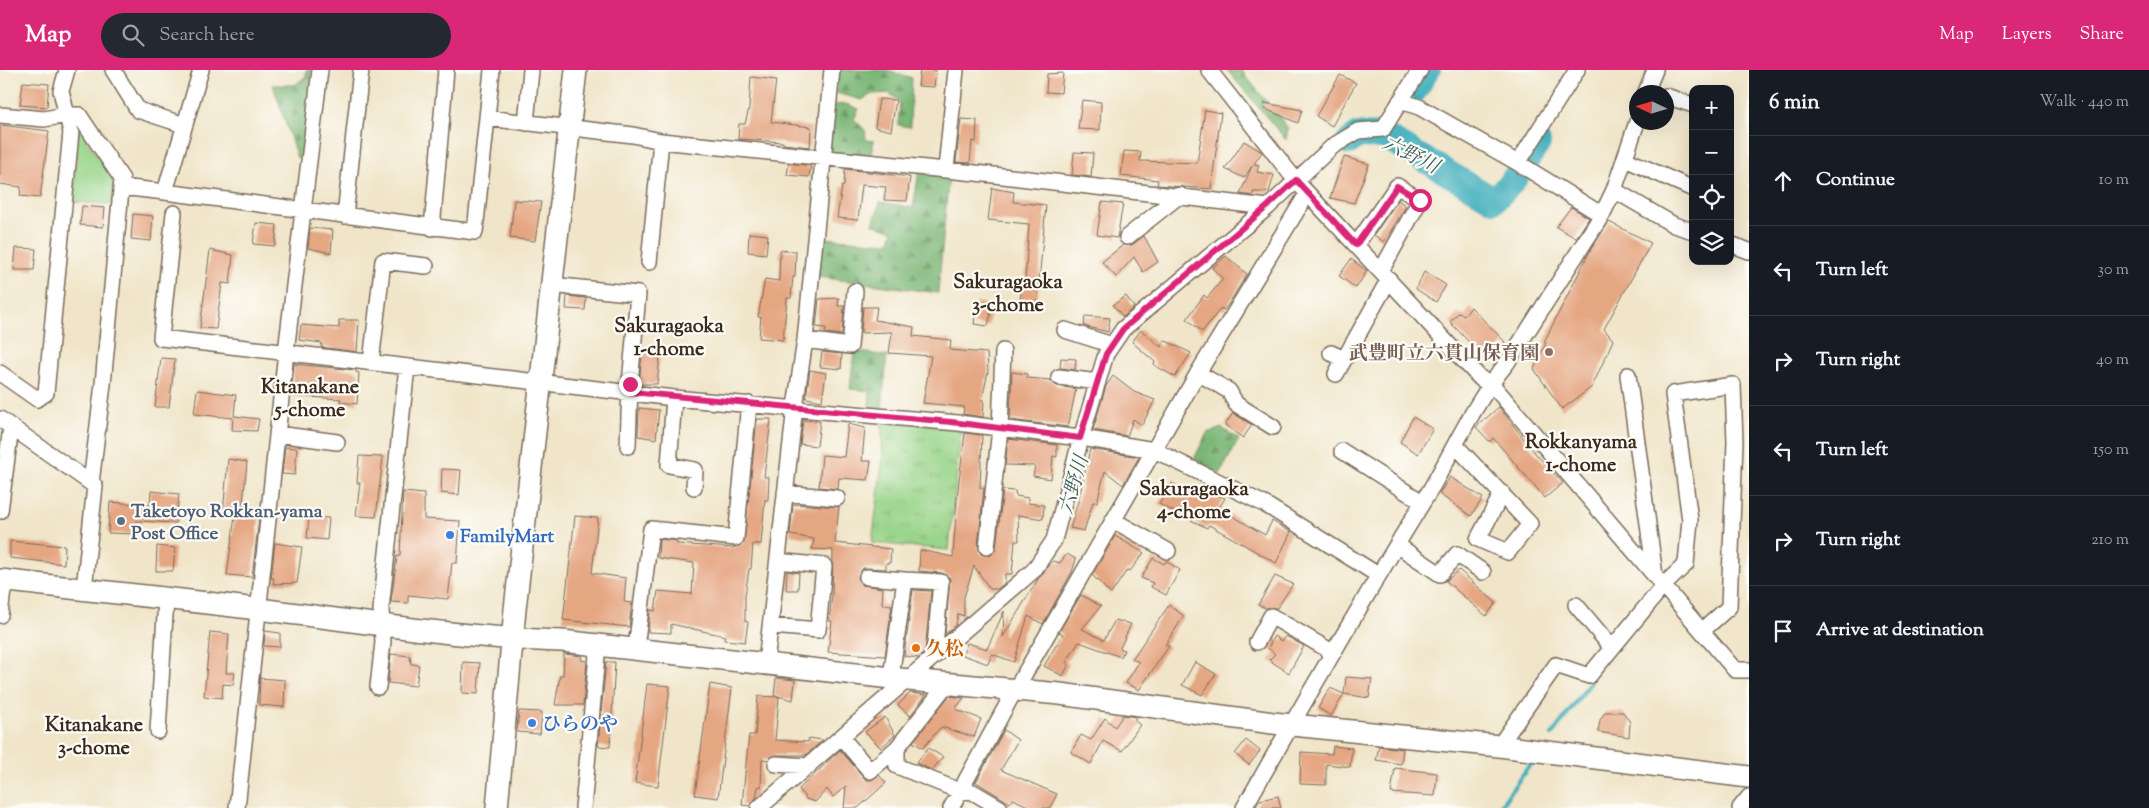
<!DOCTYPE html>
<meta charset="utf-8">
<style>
:root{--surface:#171b24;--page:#242831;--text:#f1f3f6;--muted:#9ea1a6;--line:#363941;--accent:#db2777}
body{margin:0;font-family:"Sorts Mill Goudy","Noto Serif JP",serif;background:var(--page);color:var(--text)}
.controls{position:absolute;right:15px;top:15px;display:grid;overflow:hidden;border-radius:10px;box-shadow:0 5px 20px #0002}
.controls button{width:45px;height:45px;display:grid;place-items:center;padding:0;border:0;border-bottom:1px solid var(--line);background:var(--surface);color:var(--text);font:25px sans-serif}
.compass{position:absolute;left:1629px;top:15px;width:45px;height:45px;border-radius:50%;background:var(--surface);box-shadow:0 5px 20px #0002;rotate:274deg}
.stop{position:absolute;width:15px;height:15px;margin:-11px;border:4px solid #db2777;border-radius:50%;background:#fff}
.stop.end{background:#db2777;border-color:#fff;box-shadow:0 1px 5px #0008}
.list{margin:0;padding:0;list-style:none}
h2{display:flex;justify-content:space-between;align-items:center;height:65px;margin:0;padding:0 20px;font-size:21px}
h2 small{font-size:16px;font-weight:400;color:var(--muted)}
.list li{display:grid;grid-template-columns:32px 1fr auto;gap:15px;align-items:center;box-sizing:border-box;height:90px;padding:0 20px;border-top:1px solid var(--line)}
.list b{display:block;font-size:19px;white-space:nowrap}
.list em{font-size:16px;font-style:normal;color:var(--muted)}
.icon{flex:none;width:28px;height:28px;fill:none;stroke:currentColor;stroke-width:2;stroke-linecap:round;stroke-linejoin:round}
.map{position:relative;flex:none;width:1749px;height:738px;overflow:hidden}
header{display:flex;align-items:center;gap:30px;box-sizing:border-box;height:70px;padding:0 25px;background:var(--accent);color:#fff}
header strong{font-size:24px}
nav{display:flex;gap:28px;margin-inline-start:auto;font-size:18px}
.search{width:350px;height:45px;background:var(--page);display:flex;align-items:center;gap:12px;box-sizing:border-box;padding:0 18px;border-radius:28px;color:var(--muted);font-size:19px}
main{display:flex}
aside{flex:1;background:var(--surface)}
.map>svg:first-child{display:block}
.grass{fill:url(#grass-tufts);stroke:#6a7f54}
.forest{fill:url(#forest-firs);stroke:#5a704a}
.park{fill:#98d489;stroke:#6a7f54}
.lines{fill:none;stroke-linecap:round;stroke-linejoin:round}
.stream{stroke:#3faebb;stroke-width:4.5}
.canal{stroke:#3faebb;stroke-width:16}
.river{stroke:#3faebb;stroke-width:26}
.building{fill:#e5a682}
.street-casing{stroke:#7a6b5a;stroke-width:18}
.secondary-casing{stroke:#7a6b5a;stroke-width:24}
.street{stroke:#fff;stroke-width:15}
.secondary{stroke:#fff;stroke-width:21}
.route{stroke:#db2777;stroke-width:6}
.education-dot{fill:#8d6e63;stroke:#fdfcf7;stroke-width:2}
.service-dot{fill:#5c6f8a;stroke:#fdfcf7;stroke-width:2}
.shop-dot{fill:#3f7fe0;stroke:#fdfcf7;stroke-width:2}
.food-dot{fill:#e8710a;stroke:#fdfcf7;stroke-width:2}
.labels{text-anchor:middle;stroke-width:4.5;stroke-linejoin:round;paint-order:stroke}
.education-label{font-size:19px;font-weight:bold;fill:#785e54;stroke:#fdfcf7;text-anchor:end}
.service-label{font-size:19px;font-weight:bold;fill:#4e5e75;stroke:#fdfcf7;text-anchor:start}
.shop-label{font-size:19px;font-weight:bold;fill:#366cbe;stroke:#fdfcf7;text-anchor:start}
.food-label{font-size:19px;font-weight:bold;fill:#c56008;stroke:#fdfcf7;text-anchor:start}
.water-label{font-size:20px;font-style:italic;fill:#3d5f5d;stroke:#fdfcf7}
.neighbourhood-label{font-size:20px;font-weight:bold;fill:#3b2a1e;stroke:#fdfcf7}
</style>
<header>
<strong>Map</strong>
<div class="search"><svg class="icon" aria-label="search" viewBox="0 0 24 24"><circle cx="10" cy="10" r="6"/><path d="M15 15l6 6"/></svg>Search here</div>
<nav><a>Map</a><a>Layers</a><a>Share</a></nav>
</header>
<main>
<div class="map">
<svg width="1749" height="738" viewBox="0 0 1749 738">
<defs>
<pattern id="grass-tufts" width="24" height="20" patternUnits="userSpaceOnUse" patternTransform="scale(1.25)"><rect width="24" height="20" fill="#98d489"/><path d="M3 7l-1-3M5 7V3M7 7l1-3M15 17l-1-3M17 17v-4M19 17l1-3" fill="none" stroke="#84b676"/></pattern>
<pattern id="forest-firs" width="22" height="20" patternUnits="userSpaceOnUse" patternTransform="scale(1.25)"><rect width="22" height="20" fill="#7ab675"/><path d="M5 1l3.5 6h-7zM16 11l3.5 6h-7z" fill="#65945f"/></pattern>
</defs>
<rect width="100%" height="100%" fill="#fdfcf7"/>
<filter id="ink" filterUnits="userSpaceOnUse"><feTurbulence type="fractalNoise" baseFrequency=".02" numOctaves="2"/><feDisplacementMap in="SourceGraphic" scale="10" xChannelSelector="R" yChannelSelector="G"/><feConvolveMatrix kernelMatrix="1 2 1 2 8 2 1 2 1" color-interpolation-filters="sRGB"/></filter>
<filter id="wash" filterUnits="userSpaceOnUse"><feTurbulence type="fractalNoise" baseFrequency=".0096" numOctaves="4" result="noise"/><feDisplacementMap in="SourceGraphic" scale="20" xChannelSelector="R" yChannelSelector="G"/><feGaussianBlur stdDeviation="1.12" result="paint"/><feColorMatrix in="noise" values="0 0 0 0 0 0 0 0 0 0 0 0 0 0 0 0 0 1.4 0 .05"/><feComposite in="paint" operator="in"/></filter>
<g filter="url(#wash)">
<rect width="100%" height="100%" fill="#f0e5c9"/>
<path class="grass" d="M881 350 961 358 949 480 872 473 883 386Z"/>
<path class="forest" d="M306 0H312L304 88H297L273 15H295L306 6Z
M838 0H888L912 8 910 57 898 55 900 32 889 23 872 24 862 30 836 23Z
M1227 0H1241L1288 58 1286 70Z
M846 34 859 39 854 49 865 60 866 70 874 71 870 87 830 82 832 35Z
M919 101 949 104 938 223 818 207 823 168 889 173 893 161 873 154 880 132 913 138Z
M854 281 887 286 882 339 869 337 870 321 850 319Z
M1222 358 1239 369 1220 404 1194 389 1207 363Z"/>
<path class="park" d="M79 58 114 112 111 134 73 132Z"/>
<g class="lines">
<path class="stream" d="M1552 665 1590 613
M1499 738 1534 689"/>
<path class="canal" d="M1418 24 1433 0"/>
<path class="river" d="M1349 72 1358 65 1384 66 1494 130 1512 112 1538 73"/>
</g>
<g id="blocks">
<path class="building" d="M920 0H936L934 17 918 16Z
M1063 3 1061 23 1046 22 1047 4Z
M1340 5 1356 13 1332 56 1316 46Z
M751 7 776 10 771 52 811 57 810 77 783 74V72L738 69 739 54H745L749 38Z
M23 12 49 14 47 37 20 35Z
M879 29 896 30 891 61 875 57Z
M1082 30 1101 32 1100 60 1078 59Z
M1265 33 1302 40 1298 53 1263 38Z
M1205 40 1221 43 1211 119 1157 115 1158 110 1121 106 1124 81 1141 82 1140 91 1197 93Z
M961 49 977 50 976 72 972 71 970 93 956 92Z
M0 55 49 61 40 128 20 126 21 117 0 114Z
M1244 71 1262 82 1254 94 1259 95 1257 102 1274 105 1269 122H1253V126L1240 124 1252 96 1244 108 1225 99Z
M1074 82 1093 83 1091 107 1072 105Z
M1344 87 1369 94 1354 133 1330 128Z
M789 93 811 96 809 107 787 105Z
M845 99 910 107 907 131 884 130 886 117 862 115 858 150 837 148 842 116H844Z
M992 118 1014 122 1013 132 1046 135 1037 234H1020L1022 211H1025L1029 154 988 150Z
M514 130 541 132 535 171 510 168Z
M1398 130 1406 136 1384 172 1374 165Z
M1102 132 1123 134 1117 168 1097 165Z
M82 136 105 138 103 157 80 155Z
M1571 137 1589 148 1576 168 1556 157Z
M133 144 153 146 151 171 131 169Z
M1609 152 1651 173 1604 259 1613 270 1592 317 1562 339 1534 299 1546 273 1544 272 1591 179Z
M256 153 277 155 275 176 253 174Z
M310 158 333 160 331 183 308 178Z
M749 163 768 165 766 184 748 182Z
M1144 166 1158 192 1143 202 1134 187 1116 207 1102 192 1123 175H1132Z
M16 178 36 179 34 200H14Z
M210 180 233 185 230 214 222 213 216 259 200 258Z
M780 180 796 181 795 207H793L791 228H787L783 270 759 268 761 247H758L765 209 779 211Z
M1226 186 1247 204 1228 235 1224 240 1221 238 1202 262 1187 249 1204 225 1207 228 1223 209 1212 198Z
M1351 189 1367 201 1356 218 1339 206Z
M1424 202 1446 215 1436 232 1416 219Z
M567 226 586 228 585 240 566 239Z
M1126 226 1134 237 1123 247 1113 235Z
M839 228 838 236H844L842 265 825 263 826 258 816 257 819 229Z
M977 232 992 236 988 256 974 254Z
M863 237H877L875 250 914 257 913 266 951 270 950 280 987 283 988 301 982 330H984L983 347 963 344 964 337 923 333 931 286 889 283 892 262 861 263Z
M1471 237 1505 272 1487 291 1450 252 1458 243 1465 245Z
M1085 246 1110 248 1108 262 1084 256Z
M339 250H359L357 282 321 277 322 273 299 270 301 255 339 258Z
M1141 260 1161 277 1164 270 1191 283 1175 307 1154 295 1155 292 1132 272Z
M822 282 842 284 841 299 820 297Z
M642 284 660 286 657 314H639Z
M161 288 175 289 169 337H155Z
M1061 288 1076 289 1075 300 1060 298Z
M294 294 356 300V302L359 303 357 334 340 332 341 329 291 326Z
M810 300 826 303 822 331 806 328Z
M1012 302 1027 304V308L1050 310 1057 316 1076 319 1068 357 1010 350Z
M1113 306 1134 322 1155 330 1142 355 1133 349 1127 366 1093 360 1106 316Z
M197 320 236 325 234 346 259 349 257 361 232 360 233 348 194 344Z
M1499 337 1535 383 1563 413 1545 428 1493 368 1490 372 1476 357Z
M639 338 659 340 656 369 638 366Z
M1233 343 1252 355 1243 368 1225 355Z
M1413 347 1433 359 1418 384 1400 372Z
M757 349H771L764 407H769L768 430H765L761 474H753L751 499H749L745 526V551L748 552 745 572 724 570 725 566 671 554V563L648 562 650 540 655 541 658 521 692 524 694 493 658 488 659 469 677 471V474L733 478 744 473Z
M803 350 820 351 817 376 800 374Z
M848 354 865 358 862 391H871L868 410 839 408 838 419 819 417 822 385 844 387Z
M965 363 982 365 980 418H984L978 476 981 484 990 486 996 478 1003 420 1015 421 1016 426 1028 428V433L1044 435 1043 449 1018 445 1019 471H1015L1012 504H1005V513L997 519H990L974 496 964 527V546L958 544 956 555 945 564 950 508 942 503 919 501 920 480 953 487 957 427Z
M1008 369 1057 375V387L1053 386 1051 409 1033 406 1035 396 1005 395Z
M285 377 297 378 295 405 282 404Z
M1090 379 1139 387 1123 415 1105 401 1097 432H1093L1084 461 1070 458 1078 432Z
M359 386 383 387 376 447 356 446 360 413H357Z
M228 389 247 392 242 444 223 443Z
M442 399 461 400 459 425 441 423Z
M1450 407 1483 428 1471 446 1439 424Z
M1172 413 1203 430 1208 420 1225 428 1219 438 1265 465 1272 451 1291 462 1276 493 1209 455 1207 458 1159 434Z
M151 421 179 424 176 453 137 451 136 464 108 463 110 432 150 435Z
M403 422 424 424V449L460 451 457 493H452L448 529 408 525V533L391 532 397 486H400Z
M793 434 839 437 835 473 891 479 890 493H886V499L863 498 858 507 862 515 883 518 882 534 892 535 885 586 828 582 832 551H829L832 525 833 480 812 479 814 469 790 465Z
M235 446 259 449 252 507 227 505Z
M575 446 598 448 592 503 626 508 624 532 632 533 629 557 563 550Z
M309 447 329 448 327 470 307 468Z
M1115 466 1144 483 1130 501 1127 500 1111 524 1092 505Z
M10 471 65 476 64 494 10 488Z
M275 473 302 477 297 513 273 514 274 508H271Z
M157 476 175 478 173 501H156Z
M1067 484 1076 489 1072 502 1043 554 1028 546 1014 592 992 584 988 594 963 585 967 573 987 579 1004 541 1003 567 1038 509 1053 491 1060 493Z
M1153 488 1164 494 1166 491 1180 500 1166 525 1151 517 1153 513 1141 508Z
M1459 500 1496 533 1486 546 1446 511Z
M787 501 799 503 798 520H786Z
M1275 506 1293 514 1277 538H1266L1258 535Z
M913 520 931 521 925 582 919 588 904 586Z
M1081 525 1101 536 1082 559 1104 570 1115 550 1131 554 1120 578 1124 580 1121 587 1079 572 1066 592 1069 594 1063 606 1044 596 1063 564 1059 562Z
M1169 535 1184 546 1165 575 1169 576 1139 620 1126 613 1139 592 1132 589Z
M265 561 280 563V577L264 576Z
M210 562 229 564 226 603H235L233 615 223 614 222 628 204 626Z
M1274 566 1281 571 1286 566 1304 576 1289 603 1269 590 1275 584 1268 578Z
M391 584 410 586 411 594 419 595 416 616 388 613Z
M564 584 582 586 581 590 587 591 583 635H555L560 605H563Z
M463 592 480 593 478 624 462 623Z
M606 592H615L610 677 598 676Z
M1195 592 1216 604 1202 625 1182 615Z
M1346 607 1372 609 1369 628 1344 624Z
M260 608 285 610 284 637 259 635Z
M776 608 795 610 793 630 774 625Z
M647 614 670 616 658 716 635 713Z
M710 614 732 618 718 728 695 725Z
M1330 618 1344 624 1331 646 1318 638Z
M910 623 926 625 910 646 898 635Z
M758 626 779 627 775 670 808 672 809 668 823 670 806 685H776L768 690 762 689 761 717 758 716 756 728 750 736 742 735 745 704 749 665H755Z
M949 626 964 628 955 639 981 649 974 667 941 657 923 678 913 672Z
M519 641 542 642 540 664 517 662Z
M1605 642H1623L1630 652 1629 667 1598 662 1600 650Z
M1123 645 1136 647 1134 650 1140 655 1122 681 1103 671 1091 694 1071 682 1081 665 1091 670 1105 648 1115 657Z
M885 647 895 665 881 678 865 662Z
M1004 660 1018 670 1001 700 1057 724 1050 738H1032L1013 729 1010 733 976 712Z
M1246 670 1260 681 1249 695 1235 684Z
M1333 676 1352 678 1350 697 1326 694V715L1300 714 1301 682 1332 684Z
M1379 676 1403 679 1401 694 1376 690Z
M928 678 943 687 932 700 916 693Z
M840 680 866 710H872L879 705 886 713 858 738H844L846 716 833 727 827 719 815 732 806 729 799 719Z
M1395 698 1437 703 1435 726 1391 723Z
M1278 726 1281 738H1255L1260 730Z"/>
</g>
</g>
<g filter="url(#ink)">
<use href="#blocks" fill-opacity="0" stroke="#7a6b5a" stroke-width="1"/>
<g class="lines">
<defs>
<path id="street" d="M113 0 138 40 184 55
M1209 0 1297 112 1480 308 1496 319 1735 600H1749
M1646 22 1655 0
M1666 26 1693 35
M1400 31 1419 37 1518 93 1602 145
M0 45 44 49 67 45H79L122 109 103 314 91 413
M487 48 633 65 661 71 985 104 1268 137
M526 53 531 0
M1625 89 1693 119
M1518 93 1577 0
M946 99 956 0
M121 117 165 122 201 0
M1614 120 1674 155 1693 161
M165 122 475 162 492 0
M1307 124 1198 303 1154 380 1266 435 1378 505
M174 143 161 268 674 328 958 353 1088 369 1154 380 1010 629 951 738
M345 146 361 0
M432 158 446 0
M1127 167 1180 125
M1730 174 1749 181
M1356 175 1397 116 1420 130 1381 201
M649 192 661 71
M551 215 638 224 630 314 628 376
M1065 260 1112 275
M805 270 850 276 855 221
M1331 283 1344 289
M371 292 383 191 426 196
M0 303 37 329 46 323 71 62 61 21 67 0
M1198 303 1229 321 1236 334 1273 357
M1336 304 1389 209
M1628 305 1655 506
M1059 307 1098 312
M674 328 669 395 695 400 694 417
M0 349 95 416 84 519
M277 364 337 372
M1456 376 1530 454 1508 482 1478 469 1502 423
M1342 381 1422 432
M785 423 837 428
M0 441 11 357
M1113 450 1168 481
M1397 475 1440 504 1457 484 1483 502
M987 477 1000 359 1003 281
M867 507 905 510
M1576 535 1612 578
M0 545 4 511
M772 556 818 560 824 496 778 491
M1257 572 1271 546 1332 582
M636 578 651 459 736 468 749 334
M766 593 795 337 805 270 832 0
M891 607 905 510 941 512 934 586
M947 614 897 678V696L957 720 973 722 1000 738
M378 617 383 572 381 539 407 297
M158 661 166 529
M842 668 870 701 897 678
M1499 676 1556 595 1589 606 1664 515 1686 494 1690 450 1673 324 1733 315 1735 372 1729 537 1702 561
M776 694 809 696
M237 738 286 282 320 0
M583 738 598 574
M759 738 1034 500 1054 470 1081 368 1106 284 1123 259 1268 137 1333 76 1358 61 1383 59 1420 0
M1244 738C1304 632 1365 526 1429 422 1454 379 1475 331 1507 293L1602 145 1614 120 1637 52
M1740 738 1749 727"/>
<path id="secondary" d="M0 510C85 520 171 528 257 539 359 551 459 568 562 571L909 610 1060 624 1273 653 1499 676 1749 707
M497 738 515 539 576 0"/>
</defs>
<use href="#street" class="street-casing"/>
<use href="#secondary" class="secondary-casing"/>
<use href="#street" class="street"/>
<use href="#secondary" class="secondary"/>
</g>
</g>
<g class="lines" filter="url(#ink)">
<path class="route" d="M630 314 631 322 951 352 1080 368 1106 284 1123 259 1268 136 1296 110 1356 175 1397 116 1420 130"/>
</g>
<circle class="education-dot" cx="1549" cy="282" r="5"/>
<circle class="service-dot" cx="121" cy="451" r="5"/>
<g class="shop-dot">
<circle cx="450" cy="465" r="5"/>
<circle cx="532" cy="653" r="5"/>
</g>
<circle class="food-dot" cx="916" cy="578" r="5"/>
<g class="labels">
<g class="education-label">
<text x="1539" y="289">武豊町立六貫山保育園</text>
</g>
<g class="service-label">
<text x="131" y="447">Taketoyo Rokkan-yama<tspan x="131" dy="22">Post Office</tspan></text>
</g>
<g class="shop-label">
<text x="460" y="472">FamilyMart</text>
<text x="542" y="660">ひらのや</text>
</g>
<g class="food-label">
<text x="926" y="585">久松</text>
</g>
<g class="water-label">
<text transform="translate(1411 84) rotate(26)" y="7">六野川</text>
<text transform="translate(1073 415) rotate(-74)" y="7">六野川</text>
</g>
<g class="neighbourhood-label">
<text x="1008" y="218">Sakuragaoka<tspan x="1008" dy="23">3-chome</tspan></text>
<text x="669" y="262">Sakuragaoka<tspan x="669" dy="23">1-chome</tspan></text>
<text x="310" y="323">Kitanakane<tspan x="310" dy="23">5-chome</tspan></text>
<text x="1581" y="378">Rokkanyama<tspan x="1581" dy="23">1-chome</tspan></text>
<text x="1194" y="425">Sakuragaoka<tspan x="1194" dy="23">4-chome</tspan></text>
<text x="94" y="661">Kitanakane<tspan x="94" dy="23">3-chome</tspan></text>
</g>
</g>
</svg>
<div class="controls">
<button>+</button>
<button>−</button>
<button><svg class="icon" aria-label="locate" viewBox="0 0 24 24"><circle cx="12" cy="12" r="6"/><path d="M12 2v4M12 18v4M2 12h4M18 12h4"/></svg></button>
<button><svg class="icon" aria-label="layers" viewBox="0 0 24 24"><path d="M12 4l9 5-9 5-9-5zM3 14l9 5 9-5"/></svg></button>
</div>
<svg class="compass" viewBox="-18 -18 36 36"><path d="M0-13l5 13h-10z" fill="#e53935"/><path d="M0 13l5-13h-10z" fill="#9ea1a6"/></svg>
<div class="stop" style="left:1420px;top:130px"></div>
<div class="stop end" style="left:630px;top:314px"></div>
</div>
<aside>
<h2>6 min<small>Walk · 440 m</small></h2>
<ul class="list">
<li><svg class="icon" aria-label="ahead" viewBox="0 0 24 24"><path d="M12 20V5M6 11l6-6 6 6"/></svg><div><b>Continue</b></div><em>10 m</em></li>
<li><svg class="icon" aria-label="left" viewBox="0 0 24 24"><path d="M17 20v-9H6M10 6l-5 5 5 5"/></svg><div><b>Turn left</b></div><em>30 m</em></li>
<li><svg class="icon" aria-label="right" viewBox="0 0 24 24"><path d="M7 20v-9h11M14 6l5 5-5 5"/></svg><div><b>Turn right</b></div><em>40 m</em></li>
<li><svg class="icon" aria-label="left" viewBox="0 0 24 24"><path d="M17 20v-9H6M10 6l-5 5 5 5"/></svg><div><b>Turn left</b></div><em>150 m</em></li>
<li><svg class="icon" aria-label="right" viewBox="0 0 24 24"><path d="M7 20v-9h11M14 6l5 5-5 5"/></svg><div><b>Turn right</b></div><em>210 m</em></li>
<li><svg class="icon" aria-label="arrive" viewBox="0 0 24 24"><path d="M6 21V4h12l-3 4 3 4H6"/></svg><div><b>Arrive at destination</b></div></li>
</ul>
</aside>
</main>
